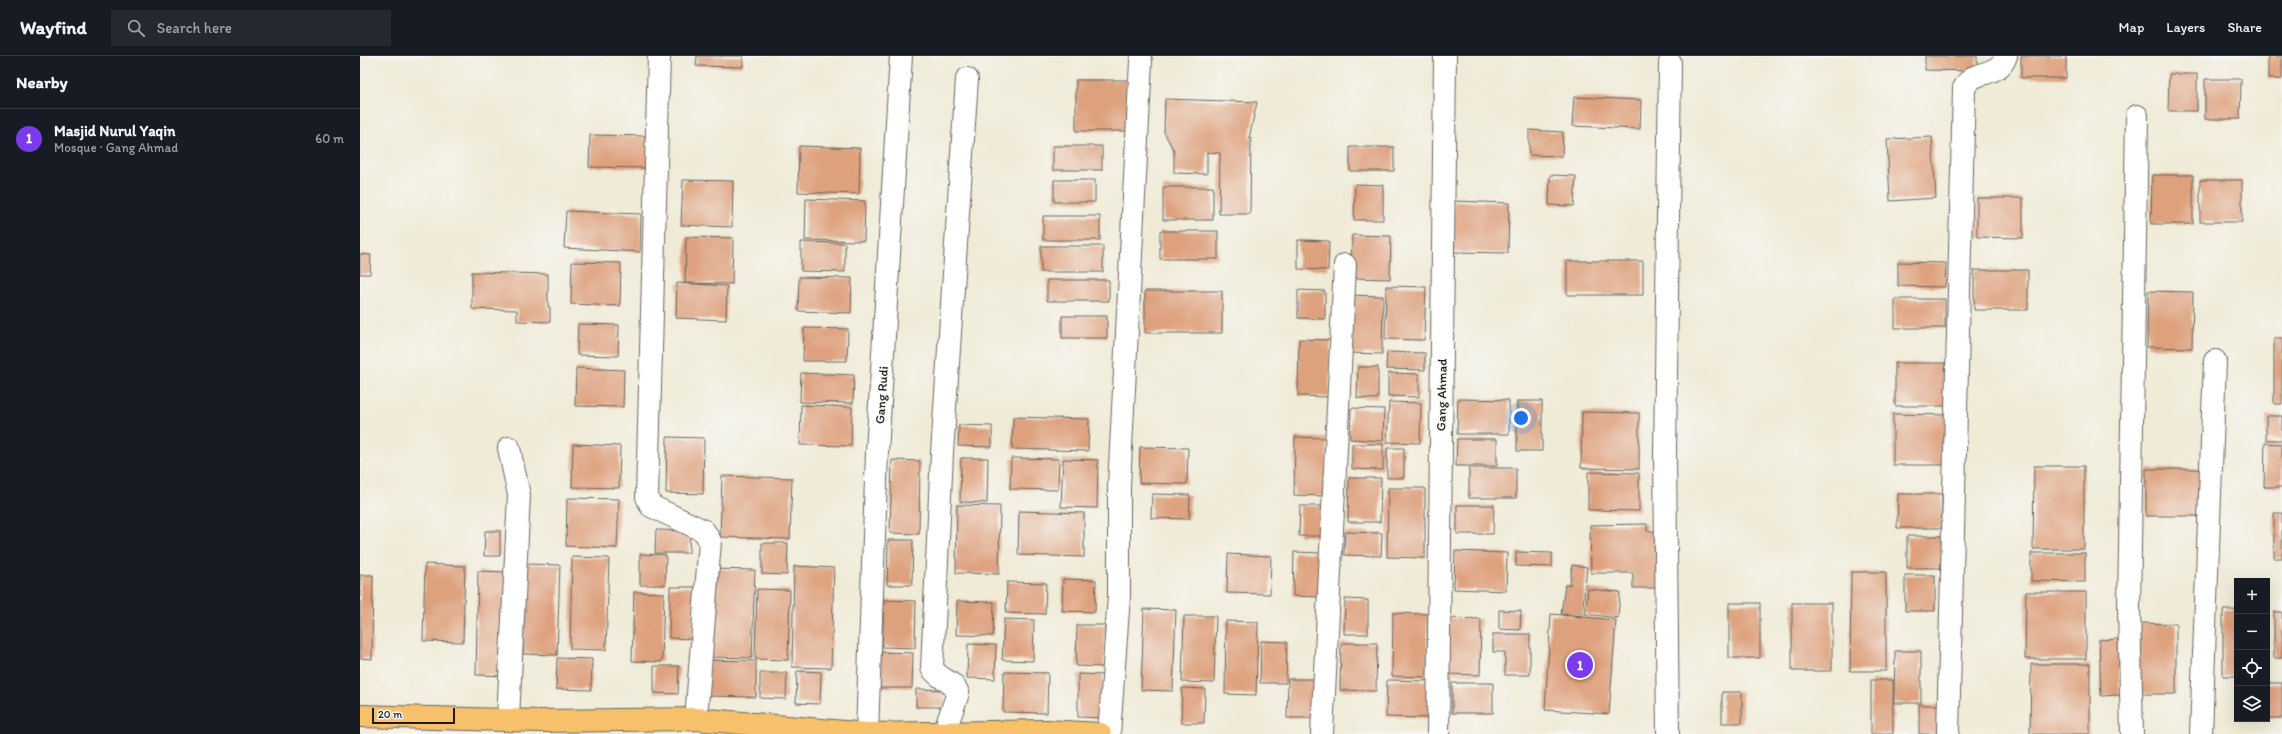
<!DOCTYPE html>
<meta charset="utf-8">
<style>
:root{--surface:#171b24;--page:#242831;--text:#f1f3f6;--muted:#9ea1a6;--line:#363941;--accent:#7c3aed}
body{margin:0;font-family:Itim,sans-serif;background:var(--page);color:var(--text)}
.controls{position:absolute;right:12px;bottom:12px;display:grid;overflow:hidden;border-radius:0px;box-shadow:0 4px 16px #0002}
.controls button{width:36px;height:36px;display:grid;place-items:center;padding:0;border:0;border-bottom:1px solid var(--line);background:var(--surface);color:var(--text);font:20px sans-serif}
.scale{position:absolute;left:12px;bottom:10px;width:83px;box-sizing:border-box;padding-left:4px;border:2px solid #1c1c1c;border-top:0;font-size:11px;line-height:14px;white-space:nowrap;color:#1c1c1c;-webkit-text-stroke:3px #f6f6f2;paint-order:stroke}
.you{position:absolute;left:1161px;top:362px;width:14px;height:14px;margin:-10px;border:3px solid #fff;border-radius:50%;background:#1a73e8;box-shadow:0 0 0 6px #1a73e833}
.badge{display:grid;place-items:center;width:26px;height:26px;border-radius:50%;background:var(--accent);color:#fff;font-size:13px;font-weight:700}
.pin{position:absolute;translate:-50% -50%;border:2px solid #fff;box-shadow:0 1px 4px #0006}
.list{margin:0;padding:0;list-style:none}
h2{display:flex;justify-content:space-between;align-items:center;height:52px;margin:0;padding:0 16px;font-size:17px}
h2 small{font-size:13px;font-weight:400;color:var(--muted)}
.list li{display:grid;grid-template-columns:26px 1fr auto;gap:12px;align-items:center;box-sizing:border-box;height:60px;padding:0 16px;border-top:1px solid var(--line)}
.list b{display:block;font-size:15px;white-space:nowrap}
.list p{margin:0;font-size:13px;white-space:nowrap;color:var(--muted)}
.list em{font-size:13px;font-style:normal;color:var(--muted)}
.icon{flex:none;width:22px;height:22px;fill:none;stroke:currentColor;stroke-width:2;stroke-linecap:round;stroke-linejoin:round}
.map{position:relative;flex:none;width:1922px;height:678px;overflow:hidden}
header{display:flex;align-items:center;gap:24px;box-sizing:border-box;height:56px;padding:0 20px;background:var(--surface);border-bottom:1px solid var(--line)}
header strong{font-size:19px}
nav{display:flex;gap:22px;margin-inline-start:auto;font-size:14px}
.search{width:280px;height:36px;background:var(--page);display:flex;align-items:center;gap:10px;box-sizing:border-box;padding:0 14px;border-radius:0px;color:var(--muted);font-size:15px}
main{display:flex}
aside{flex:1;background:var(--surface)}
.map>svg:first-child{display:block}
.building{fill:#dea17e}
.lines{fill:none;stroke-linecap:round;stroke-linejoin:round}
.minor-casing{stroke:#66645d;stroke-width:24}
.major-casing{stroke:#66645d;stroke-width:24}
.minor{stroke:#fff;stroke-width:22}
.major{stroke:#f6c16b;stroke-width:22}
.labels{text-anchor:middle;stroke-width:3;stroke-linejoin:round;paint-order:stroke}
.street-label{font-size:13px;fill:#1c1c1c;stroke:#f6f6f2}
</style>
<header>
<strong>Wayfind</strong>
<div class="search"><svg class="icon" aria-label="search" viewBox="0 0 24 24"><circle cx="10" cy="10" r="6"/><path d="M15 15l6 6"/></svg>Search here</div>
<nav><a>Map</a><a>Layers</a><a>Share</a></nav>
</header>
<main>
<aside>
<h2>Nearby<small></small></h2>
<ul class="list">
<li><span class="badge">1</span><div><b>Masjid Nurul Yaqin</b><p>Mosque · Gang Ahmad</p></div><em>60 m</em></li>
</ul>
</aside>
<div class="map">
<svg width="1922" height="678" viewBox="0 0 1922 678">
<rect width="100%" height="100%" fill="#f6f6f2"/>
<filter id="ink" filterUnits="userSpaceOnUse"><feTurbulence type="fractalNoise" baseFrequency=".025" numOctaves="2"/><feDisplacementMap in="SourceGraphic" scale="8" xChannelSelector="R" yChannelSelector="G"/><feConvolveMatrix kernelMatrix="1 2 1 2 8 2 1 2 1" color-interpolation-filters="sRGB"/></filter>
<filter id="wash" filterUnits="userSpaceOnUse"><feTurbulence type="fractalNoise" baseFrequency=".012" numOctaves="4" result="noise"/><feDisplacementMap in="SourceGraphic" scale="16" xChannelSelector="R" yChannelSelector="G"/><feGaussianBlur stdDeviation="0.9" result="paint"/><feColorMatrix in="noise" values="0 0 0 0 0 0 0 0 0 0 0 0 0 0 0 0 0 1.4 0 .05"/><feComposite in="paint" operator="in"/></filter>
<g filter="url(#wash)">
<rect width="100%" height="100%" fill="#f0ebd7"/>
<g id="blocks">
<path class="building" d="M337 0H383V11L336 10Z
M1565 0H1617V15L1565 14Z
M1661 0H1706V22H1661Z
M1908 0H1922V23H1908Z
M1809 18H1837V55H1808Z
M1845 23H1881L1880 63H1845Z
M716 24H770V75H716Z
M1214 41 1281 44 1280 73 1212 70Z
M805 43 897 46 889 82H891L890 158H859L860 97 847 96V118L814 117V95L804 76Z
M1169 74 1203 76 1202 100 1169 99Z
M230 79 289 80 288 112 229 111Z
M1572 81 1576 142 1530 145 1527 83Z
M439 90 500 92 499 138 438 136Z
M693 90H742V114H693Z
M990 91H1034V115H990Z
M1190 119 1216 120 1214 150 1189 149Z
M1792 119H1833V168H1791Z
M323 124 373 125 372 171 321 169Z
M694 124H735V146H694Z
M1840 124H1882V166H1840Z
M995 128 1023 129V164H994Z
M803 131H853V164H803Z
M1617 142H1663V182L1617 181Z
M446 143 505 145 504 185 445 184Z
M1094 145 1149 147 1148 197 1092 196Z
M206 155 281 158 280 196 204 192Z
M683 160H740V184H683Z
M800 175H858V203H800Z
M992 179 1031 180 1030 223 991 222Z
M326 181 373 182 372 228 325 227Z
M938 184 969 185 968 214 938 213Z
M441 186 485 187V216L441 215Z
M681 190H743V216H681Z
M0 198 11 199 10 218H0Z
M1207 205H1283V239H1207Z
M212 206 261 207 260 250 211 248Z
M1538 206 1586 207 1585 231 1538 230Z
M1614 214H1668V254H1614Z
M112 216 188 218V251H190V266L157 265V254L112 253Z
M439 221 492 222 491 257 438 255Z
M687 224H749V245H687Z
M317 227 367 230 366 264 316 262Z
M1026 230 1066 231 1064 284 1025 283Z
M938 234 965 235V263L938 262Z
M785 235H862V277H785Z
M1788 235 1833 236 1832 292 1787 291Z
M990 239 1023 240 1022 298 989 297Z
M1535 243H1585V272H1535Z
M702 260H747V282H702Z
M218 268 259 269 258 300 217 299Z
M444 272 488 273 487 305H443Z
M1914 282H1922V348H1914Z
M939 283 971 284 969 341 938 340Z
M1027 296 1065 297V314L1026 313Z
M1535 307H1586L1585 350H1535Z
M998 311H1018V343L997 342Z
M216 312 264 314 263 351 215 350Z
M441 317 494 319 493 347 440 346Z
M1028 317 1059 318V341L1028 340Z
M1098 343 1149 344V378H1097Z
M1157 345H1182V395H1157Z
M1029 346 1061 347 1060 387 1027 386Z
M441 349 492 351 491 390 440 389Z
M991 352 1024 353 1023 385 990 383Z
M1222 356 1279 357V413L1221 412Z
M1533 358 1591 359V409H1533Z
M1906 360H1922V384H1906Z
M653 361 729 363 728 395 652 393Z
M599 369 632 370V391L598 390Z
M307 381 344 382 343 438 306 437Z
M935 381 967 382 965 440 934 439Z
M1097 383H1137V410H1096Z
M1905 387 1922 388V431H1904Z
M213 388 260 390 259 432 212 431Z
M992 388H1023V414L992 413Z
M780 391 828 392 827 428 779 427Z
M1027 392H1044V422H1027Z
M601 402H628L627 447 600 446Z
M651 402 699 403 698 434 650 433Z
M703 403 738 404 737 452 701 451Z
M532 404 560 405 559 478 530 477Z
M1674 410H1724V493H1673Z
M1109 412H1156V442H1109Z
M1786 413H1846V460H1786Z
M1228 416 1279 417V455L1228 454Z
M362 420 432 422 430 483 360 481Z
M989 422H1021L1020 466H988Z
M1028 432H1065V502L1027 501Z
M792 438 830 439 829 463 791 462Z
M1538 438H1582V472H1537Z
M207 442 259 443 257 492 206 490Z
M597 449 640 450 639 518 596 517Z
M1097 449H1134L1133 478H1097Z
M940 450H963L962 480H939Z
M659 455 724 457V501L658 499Z
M1914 457H1922V502H1914Z
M1287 468V475H1301V532H1273V517H1231L1230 469Z
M296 474 330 475 329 497H295Z
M125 475H140V500H124Z
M985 476 1022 477 1021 500 984 499Z
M1547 480H1582V512H1547Z
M528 484H553L552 529H527Z
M402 487H428L427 519 402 518Z
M1095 495 1147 497 1146 535 1094 533Z
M934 496 961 497 960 541 933 540Z
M1156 496 1192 497V511L1156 510Z
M1671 497H1725V526L1671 525Z
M280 498 306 499 305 529H280Z
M868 498 911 500 910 538 867 537Z
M212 501 249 502 246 594 210 593Z
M65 508 105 510 103 586 63 585Z
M165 508 200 509 197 599 163 598Z
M1212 509 1227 511 1222 560 1201 558 1205 529H1210Z
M434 510 474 512 471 612 432 611Z
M350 513 395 514 392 602 348 601Z
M118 515 149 516 146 620 116 619Z
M1491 516H1526V615H1490Z
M0 519H13L12 603 0 602Z
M1545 519H1575V555H1545Z
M703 523 736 524 735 556 702 555Z
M647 526 686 527 685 558 646 557Z
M310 531H335L333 583 309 582Z
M397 533 430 534 428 604 395 603Z
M1228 533 1260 536 1258 562 1225 558Z
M274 536 304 537 302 606 272 605Z
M1666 536H1726V603H1665Z
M985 543 1008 544V578H984Z
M524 544 556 545 555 592 522 591Z
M597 545 634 546 633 580 596 579Z
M1369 547H1400V602H1369Z
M1432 547H1472V615H1432Z
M784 553 816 554 813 635 781 634Z
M1139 554 1161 555 1160 574 1139 573Z
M1863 554H1877V620H1863Z
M1914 556H1922V602H1914Z
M1033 557 1068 558 1067 621 1032 620Z
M1191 558 1256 564 1249 658 1185 654Z
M824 560H856L854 627 822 626Z
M1088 562 1121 563 1120 619 1087 618Z
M644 563 674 564 673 605 642 604Z
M866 565 898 566 896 639 865 638Z
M1778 567 1816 568V638H1778Z
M717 569H745L744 611 716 610Z
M1133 578H1170V619H1145V596H1133Z
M1758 583 1760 639 1741 640 1739 584Z
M901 585 927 586 926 627H900Z
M981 587H1017L1016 635 980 634Z
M608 588 636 589 635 623 607 622Z
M1535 595H1561V647H1534Z
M519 596 553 597 552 632H518Z
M197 602 232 603 231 634 196 633Z
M349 604 396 605V641L348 640Z
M1671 608H1730V678H1670Z
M294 610H319L318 638 294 637Z
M437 615 461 616 460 648 436 647Z
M644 616 688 617 687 657 643 656Z
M400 617H427L426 643 400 642Z
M718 618 743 619V662L718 661Z
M928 623H959L958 662H927Z
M1027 624 1070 625 1069 662 1026 661Z
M1511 624H1533V678H1511Z
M1092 627H1133V657H1092Z
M1907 627H1922V662H1907Z
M822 632 845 633 844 667H821Z
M556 633 585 634V651H556Z
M1362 636H1382V667H1362Z
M1559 649H1582V678H1559Z"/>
</g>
</g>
<g filter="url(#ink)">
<use href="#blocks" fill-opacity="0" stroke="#66645d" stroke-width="1"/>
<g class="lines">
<defs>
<path id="minor" d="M299 0 287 441 291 450 344 475 350 485 336 663
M148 663 159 439 149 392
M584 677 598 637C592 623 580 625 572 612L582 397 607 23
M507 678 517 396 541 0
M749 678 759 540V430L781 5
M962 678 985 209
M1078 678 1085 0
M1308 678 1305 399 1310 7
M1588 678 1604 32C1606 29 1609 24 1612 22 1626 15 1640 17 1646 0
M1772 678 1769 552 1777 60
M1841 678 1855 305"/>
<path id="major" d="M0 660 182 665 336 663 507 678 686 675 740 678"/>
</defs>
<use href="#minor" class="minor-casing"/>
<use href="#major" class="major-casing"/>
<use href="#minor" class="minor"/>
<use href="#major" class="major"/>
</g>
</g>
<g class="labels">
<g class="street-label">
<text transform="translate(521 339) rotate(-86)" y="5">Gang Rudi</text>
<text transform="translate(1081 339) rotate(-89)" y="5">Gang Ahmad</text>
</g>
</g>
</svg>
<div class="controls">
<button>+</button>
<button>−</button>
<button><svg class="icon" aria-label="locate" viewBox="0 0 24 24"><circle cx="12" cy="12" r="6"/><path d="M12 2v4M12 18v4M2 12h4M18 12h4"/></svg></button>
<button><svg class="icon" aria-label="layers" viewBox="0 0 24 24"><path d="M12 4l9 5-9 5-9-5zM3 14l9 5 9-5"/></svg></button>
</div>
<div class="scale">20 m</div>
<div class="you"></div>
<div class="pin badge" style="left:1220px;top:609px">1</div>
</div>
</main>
